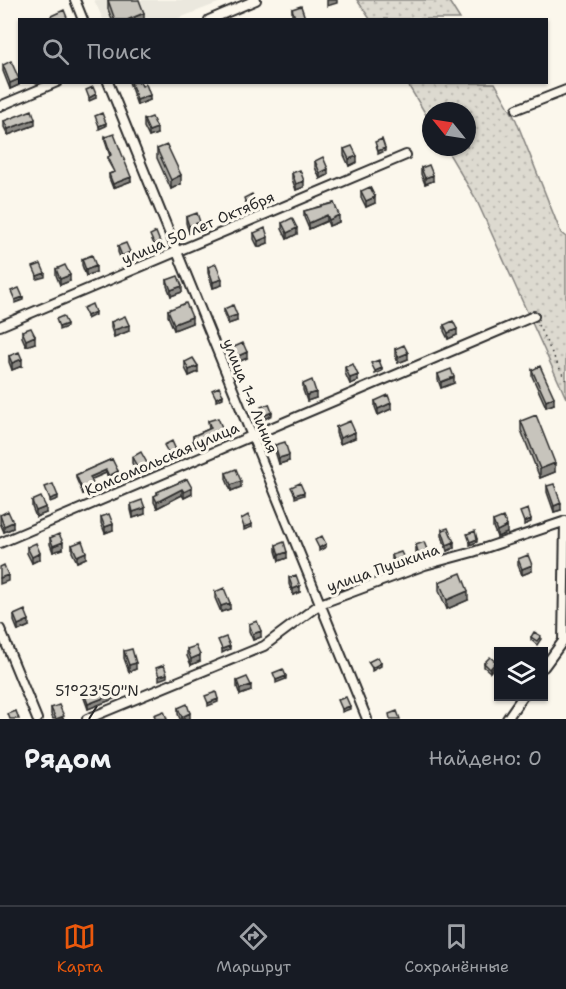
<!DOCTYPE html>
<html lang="ru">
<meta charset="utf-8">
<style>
:root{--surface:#171b24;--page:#20242c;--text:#f1f3f6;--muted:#9ea1a6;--line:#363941;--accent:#ea580c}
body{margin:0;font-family:"Shantell Sans",sans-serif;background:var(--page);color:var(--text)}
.controls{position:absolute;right:18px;bottom:18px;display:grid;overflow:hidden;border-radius:0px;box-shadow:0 2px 4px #0004}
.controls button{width:54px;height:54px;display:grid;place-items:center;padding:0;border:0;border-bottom:2px solid var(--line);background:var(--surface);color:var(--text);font:30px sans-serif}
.compass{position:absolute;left:422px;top:102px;width:54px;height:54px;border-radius:50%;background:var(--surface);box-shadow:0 2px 4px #0004;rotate:300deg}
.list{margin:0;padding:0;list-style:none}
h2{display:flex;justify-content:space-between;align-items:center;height:78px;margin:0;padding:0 24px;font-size:26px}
h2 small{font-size:20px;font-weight:400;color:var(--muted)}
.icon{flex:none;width:33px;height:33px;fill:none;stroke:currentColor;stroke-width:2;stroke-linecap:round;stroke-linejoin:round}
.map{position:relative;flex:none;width:566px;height:719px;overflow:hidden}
.search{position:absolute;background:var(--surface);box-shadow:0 2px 4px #0004;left:18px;right:18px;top:18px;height:66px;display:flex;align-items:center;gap:15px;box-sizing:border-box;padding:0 21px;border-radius:0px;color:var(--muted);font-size:22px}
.sheet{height:186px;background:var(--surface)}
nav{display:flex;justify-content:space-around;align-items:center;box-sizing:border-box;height:84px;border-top:2px solid var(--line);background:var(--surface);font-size:16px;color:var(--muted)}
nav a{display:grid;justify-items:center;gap:3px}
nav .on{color:var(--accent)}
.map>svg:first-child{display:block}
.built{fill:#ebe8de}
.grass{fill:url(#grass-dots);stroke:#84827e;stroke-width:1.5}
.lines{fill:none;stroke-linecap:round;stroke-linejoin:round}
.street-casing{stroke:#2b2b2b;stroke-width:12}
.path{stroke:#2b2b2b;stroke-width:1.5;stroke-dasharray:1.5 4.5;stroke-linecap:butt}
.street{stroke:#fbf7ec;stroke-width:8}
.wall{fill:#aba9a2;stroke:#2b2b2b;stroke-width:1.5}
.shaded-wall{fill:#8b8984;stroke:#2b2b2b;stroke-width:1.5}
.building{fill:#c7c4bc;stroke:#2b2b2b;stroke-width:1.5}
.ticks{fill:none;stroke:#2b2b2b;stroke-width:2}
.labels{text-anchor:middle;stroke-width:6;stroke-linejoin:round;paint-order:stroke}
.street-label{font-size:15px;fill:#2b2b2b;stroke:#fbf7ec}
.ticks-label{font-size:15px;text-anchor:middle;fill:#2b2b2b;stroke:#fbf7ec;stroke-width:6;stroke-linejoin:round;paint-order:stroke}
</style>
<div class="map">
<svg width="566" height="719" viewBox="0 0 566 719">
<defs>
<pattern id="grass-dots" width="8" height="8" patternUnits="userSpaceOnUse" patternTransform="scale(1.5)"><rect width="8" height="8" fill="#dddad0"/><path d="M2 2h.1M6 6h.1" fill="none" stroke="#bebbb3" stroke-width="1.8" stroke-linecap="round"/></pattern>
</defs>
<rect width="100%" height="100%" fill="#fbf7ec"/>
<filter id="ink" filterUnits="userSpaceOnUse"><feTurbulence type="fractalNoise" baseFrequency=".0167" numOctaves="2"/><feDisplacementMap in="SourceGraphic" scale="12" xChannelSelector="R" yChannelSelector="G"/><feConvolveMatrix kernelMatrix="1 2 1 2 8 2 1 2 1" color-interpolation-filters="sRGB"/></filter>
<g filter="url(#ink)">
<path class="built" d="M94 0H226L174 20 103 19Z"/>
<path class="grass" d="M357 0H448L460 19H370Z
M407 83H495L516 120 561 233 566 237V398L476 199 445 147H467V111H431V123Z"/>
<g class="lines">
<defs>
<path id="street" d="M75 0 83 20
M209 20 256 0
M108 82 367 719
M0 106 57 82
M517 109 566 90
M0 326 406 155
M0 543 534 316
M0 629 37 719
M544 667 563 641 565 521
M87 719 264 646 320 604 425 565 473 552 566 521
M507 719 523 696"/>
</defs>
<use href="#street" class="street-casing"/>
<path class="path" d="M538 325 566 381"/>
<use href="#street" class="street"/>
</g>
<path class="wall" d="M108 0 144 20H112L108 9Z
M292 9 305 20H293L292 15Z
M3 65 19 85 10 89 3 71Z
M129 82H140L150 100 137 105Z
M144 120 157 134 149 137 144 127Z
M4 121 35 125 8 135 4 127Z
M105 137 131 181 113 188 109 178V174L114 172 108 161V157L110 156 105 141Z
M157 149 181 184 171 189 157 158Z
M344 149 357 162 349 166 344 155Z
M315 161 328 175 320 179 315 167Z
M421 168 433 181 425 184 421 174Z
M292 173 304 187 296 190 292 179Z
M361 191 375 203 366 207 361 197Z
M334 203 339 222 329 226 327 221 309 229 304 217V211Z
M186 217 200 228 189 233 186 223Z
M282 223 297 234 287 239 282 229Z
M254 233 268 243 258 247 254 239Z
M118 246 130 258 122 262 118 252Z
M82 259 96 272 86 276 82 265Z
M208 267 222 285 213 288 208 273Z
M56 269 70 281 60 285 56 275Z
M167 280 182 292 171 296 167 286Z
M224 309 237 321 228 324 224 315Z
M168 310 192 323 174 330 168 316Z
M111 322 129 331 114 337 111 328Z
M444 325 457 335 448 339 444 331Z
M22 331 35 343 26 346 22 337Z
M232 348 247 358 236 363 232 354Z
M395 349 408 359 398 363 395 355Z
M9 356 22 366 12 370 9 362Z
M185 362 198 372 189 376 185 368Z
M345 367 358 381 350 384 345 373Z
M532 370 554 404 546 407 532 376Z
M438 374 454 383 441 388 438 380Z
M303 384 316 398 307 401 303 390Z
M375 401 391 409 378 415 375 407Z
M208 421 223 435 201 447 200 445 195 447 193 441V436L209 429Z
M521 421 555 472 540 478 521 430Z
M336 427 355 438 340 444 336 433Z
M275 445 289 461 279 464 275 451Z
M132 457 147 470 138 474 132 463Z
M112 459 118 475 109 479 106 473 91 479 94 489 83 494 76 478V475Z
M226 473 241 487 231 491 226 479Z
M187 479 192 494 184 498 182 495 157 508 154 502V496L157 495V492Z
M547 486 561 510 554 512 547 492Z
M32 501 46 513 36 517 32 507Z
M131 504 145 514 133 518 131 510Z
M0 515 13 528 4 532 0 523Z
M101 517 113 530 105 533 101 523Z
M493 521 507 533 497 537 493 527Z
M442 530 454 548 447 551 442 536Z
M50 538 63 549 53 552 50 544Z
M72 545 86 558 77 562 72 552Z
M276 545 287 558 279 561 276 551Z
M416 545 428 558 419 561 416 552Z
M27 547 40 559 32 563 27 553Z
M392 555 405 566 395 570 392 562Z
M518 559 532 571 522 575 518 565Z
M289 578 300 592 293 595 289 584Z
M439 582 468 600 447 609 439 591Z
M215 592 230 609 221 612 215 598Z
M14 615 29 626 18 631 14 621Z
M249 624 261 637 253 640 249 631Z
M531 637 541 639 537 645 531 640Z
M187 649 200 661 191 665 187 656Z
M124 651 136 669 129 672 124 658Z
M484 663 496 665 490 672 484 667Z
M237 681 251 691 240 695 237 687Z
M94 692 116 698 88 709 84 698V693Z
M51 708 64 719H53L51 714Z
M178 708 190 719H180L178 714Z"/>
<path class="shaded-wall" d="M327 0H337V3L327 6Z
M144 13V20H127Z
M19 79V85L10 89V83Z
M96 94V98L89 101V98Z
M150 95V100L137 105V100Z
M35 119V125L8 135V129Z
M106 123V126L99 129V126Z
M157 128V134L149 137V131Z
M385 148V151L378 154V151Z
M357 156V162L349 166V159Z
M328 169V175L320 179V173Z
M181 175V184L171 189V180Z
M433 175V181L425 184V178Z
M131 177V181L113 188V184Z
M304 181V187L296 190V184Z
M375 197V203L366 207V201Z
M256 203V206L247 209V206Z
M327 215V221L309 229V223Z
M339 215V222L329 226V220Z
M200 222V228L189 233V226Z
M297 228V234L287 239V233Z
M268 237V243L258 247V241Z
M160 242V245L154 248V244Z
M130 252V258L122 262V256Z
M96 266V272L86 276V270Z
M45 273V277L37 279V276Z
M70 275V281L60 285V279Z
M222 279V285L213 288V282Z
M182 286V292L171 296V290Z
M23 297V300L15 303V300Z
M95 312V315L87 319V316Z
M237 315V321L228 324V318Z
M192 317V323L174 330V324Z
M67 324V327L59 330V327Z
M129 325V331L114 337V330Z
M457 329V335L448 339V333Z
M35 336V343L26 346V340Z
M247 352V358L236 363V357Z
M408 353V359L398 363V357Z
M22 359V366L12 370V363Z
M198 366V372L189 376V370Z
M382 368V371L375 374V371Z
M358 375V381L350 384V378Z
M454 377V383L441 388V382Z
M316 392V398L307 401V395Z
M223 395V398L216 401V398Z
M554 397V404L546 407V401Z
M391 403V409L378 415V409Z
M272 412V415L265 419V415Z
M223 430V435L201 447V442Z
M355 432V438L340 444V438Z
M200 440V445L195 447V442Z
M176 450V454L169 457V454Z
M289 455V461L279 464V458Z
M147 463V470L138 474V468Z
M555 463V472L540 478V469Z
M106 470V473L90 480V477Z
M118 471V475L109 479V476Z
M241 481V487L231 491V485Z
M94 486V489L83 494V491Z
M192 488V494L184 498V492Z
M182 489V495L157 508V502Z
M304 492V495L295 498V495Z
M58 496V499L50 502V499Z
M561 503V510L554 512V506Z
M46 507V513L36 517V511Z
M145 508V514L133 518V512Z
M531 519V522L524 525V522Z
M13 522V528L4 532V526Z
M113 524V530L105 533V527Z
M252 524V527L244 530V527Z
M507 526V533L497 537V531Z
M477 539V542L470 545V542Z
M63 542V549L53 552V546Z
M454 542V548L447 551V545Z
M326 544V547L319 551V548Z
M86 552V558L77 562V556Z
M287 552V558L279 561V555Z
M428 552V558L419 561V555Z
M40 553V559L32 563V557Z
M405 560V566L395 570V563Z
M532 565V571L522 575V569Z
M8 575V581L0 584V578Z
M300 586V592L293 595V589Z
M343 586V589L335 592V589Z
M468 591V600L447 609V600Z
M230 603V609L221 612V606Z
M29 620V626L18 631V625Z
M261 631V637L253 640V634Z
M230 646V649L222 653V649Z
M200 655V661L191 665V659Z
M496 662V665L490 672V669Z
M136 663V669L129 672V665Z
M381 663V666L372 671V668Z
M167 674V677L159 680V676Z
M286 676V679L276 683V680Z
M251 685V691L240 695V689Z
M116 693V698L88 709V704Z
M218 699V702L208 706V703Z
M350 706V709L342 712V709Z
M190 713V719H182V717Z"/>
<path class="building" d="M108 0H139L144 13 127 20H115Z
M301 6 305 18 302 20H296L292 9Z
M64 10 68 20H52L51 16Z
M11 61 19 79 10 83 3 65Z
M131 82H140L142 86 146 84 150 95 137 100Z
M93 87 96 94 89 98 86 90Z
M32 110 35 119 8 129 4 121Z
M102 113 106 123 99 126 95 116Z
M152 117 157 128 149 131 144 120Z
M114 134 131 177 113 184 109 174 115 172 108 157 111 155 105 137Z
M382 139 385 148 378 151 375 142Z
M167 145 181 175 171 180 157 149Z
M352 146 357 156 349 159 344 149Z
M323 157 328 169 320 173 315 161Z
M429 165 433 175 425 178 421 168Z
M300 170 304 181 296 184 292 173Z
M370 187 375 197 366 201 361 191Z
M252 194 256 203 247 206 244 198Z
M334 203 339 215 329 220 327 215 309 223 304 211Z
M197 213 200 222 189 226 186 217Z
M292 218 297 228 287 233 282 223Z
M265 228 268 237 258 241 254 233Z
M156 232 160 242 154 244 150 235Z
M126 243 130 252 122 256 118 246Z
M92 255 96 266 86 270 82 259Z
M41 264 45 273 37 276 33 267Z
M216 264 222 279 213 282 208 267Z
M65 265 70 275 60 279 56 269Z
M178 276 182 286 171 290 167 280Z
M19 288 23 297 15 300 11 291Z
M186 303 192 317 174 324 168 310Z
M92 304 95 312 87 316 83 308Z
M233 305 237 315 228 318 224 309Z
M63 316 67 324 59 327 56 319Z
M125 316 129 325 114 330 111 322Z
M453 321 457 329 448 333 444 325Z
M31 328 35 336 26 340 22 331Z
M243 343 247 352 236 357 232 348Z
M404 345 408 353 398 357 395 349Z
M19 352 22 359 12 363 9 356Z
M193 358 198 366 189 370 185 362Z
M379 360 382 368 375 371 371 363Z
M353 364 358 375 350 378 345 367Z
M540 366 554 397 546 401 532 370Z
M451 369 454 377 441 382 438 374Z
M312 380 316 392 307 395 303 384Z
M219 387 223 395 216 398 212 390Z
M388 395 391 403 378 409 375 401Z
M269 404 272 412 265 415 261 407Z
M536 415 555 463 540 469 521 421Z
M218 418 223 430 201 442 200 440 195 442 193 436 211 428 208 421Z
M350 421 355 432 340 438 336 427Z
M172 441 176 450 169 454 164 445Z
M285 442 289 455 279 458 275 445Z
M141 452 147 463 138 468 132 457Z
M112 459 118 471 109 476 106 470 90 477 94 486 83 491 76 475Z
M236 469 241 481 231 485 226 473Z
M187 479 192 488 184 492 182 489 157 502 154 496 158 494 157 492Z
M300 483 304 492 295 495 291 487Z
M53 484 58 496 50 499 45 487Z
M554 484 561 503 554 506 547 486Z
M41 497 46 507 36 511 32 501Z
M142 500 145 508 133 512 131 504Z
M528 509 531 519 524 522 520 512Z
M8 511 13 522 4 526 0 515Z
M109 514 113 524 105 527 101 517Z
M248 515 252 524 244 527 241 519Z
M503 517 507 526 497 531 493 521Z
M448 528 454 542 447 545 442 530Z
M475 531 477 539 470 542 467 534Z
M59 534 63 542 53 546 50 538Z
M322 536 326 544 319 548 315 540Z
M82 541 86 552 77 556 72 545Z
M284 542 287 552 279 555 276 545Z
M424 542 428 552 419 555 416 545Z
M36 543 40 553 32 557 27 547Z
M401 552 405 560 395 563 392 555Z
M528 555 532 565 522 569 518 559Z
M4 565 8 575 0 578V567Z
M461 573 468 591 447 600 439 582Z
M296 575 300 586 293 589 289 578Z
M342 581 343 586 335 589 333 585Z
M224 588 230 603 221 606 215 592Z
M25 610 29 620 18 625 14 615Z
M257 621 261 631 253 634 249 624Z
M534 632 541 636 537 641 531 637Z
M226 637 230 646 222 649 218 640Z
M196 646 200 655 191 659 187 649Z
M132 649 136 663 129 665 124 651Z
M378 657 381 663 372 668 368 662Z
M490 657 496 662 490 669 484 663Z
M164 665 167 674 159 676 156 668Z
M283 669 286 676 276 680 273 673Z
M247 677 251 685 240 689 237 681Z
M112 685 116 693 88 704 84 693 93 690 94 692Z
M216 692 218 699 208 703 205 696Z
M346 697 350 706 342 709 338 700Z
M187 704 190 713 182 717 178 708Z
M59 705 64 716 56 719 51 708Z
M16 711 19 719H10L8 714Z
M164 711 167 719H156L154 715Z
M397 711 400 719H390L389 714Z"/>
</g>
<path class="ticks" d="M89 719 97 706"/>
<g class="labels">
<g class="street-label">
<text transform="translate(198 228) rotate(-23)" y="5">улица 50 лет Октября</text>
<text transform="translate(250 396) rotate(68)" y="5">улица 1-я Линия</text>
<text transform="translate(162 459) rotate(-23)" y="5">Комсомольская улица</text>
<text transform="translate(383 568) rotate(-19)" y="5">улица Пушкина</text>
</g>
</g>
<g class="ticks-label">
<text x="97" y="696">51°23'50"N</text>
</g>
</svg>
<div class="controls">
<button><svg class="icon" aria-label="layers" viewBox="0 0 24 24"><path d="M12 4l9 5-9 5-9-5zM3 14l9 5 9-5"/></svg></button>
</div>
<svg class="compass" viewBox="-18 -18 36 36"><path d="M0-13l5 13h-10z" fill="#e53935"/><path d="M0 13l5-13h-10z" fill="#9ea1a6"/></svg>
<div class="search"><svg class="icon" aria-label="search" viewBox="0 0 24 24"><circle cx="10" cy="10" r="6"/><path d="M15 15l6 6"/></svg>Поиск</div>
</div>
<section class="sheet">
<h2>Рядом<small>Найдено: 0</small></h2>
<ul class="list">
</ul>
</section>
<nav>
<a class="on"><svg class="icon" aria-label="map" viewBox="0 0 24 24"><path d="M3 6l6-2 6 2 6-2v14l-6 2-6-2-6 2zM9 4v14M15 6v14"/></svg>Карта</a>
<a><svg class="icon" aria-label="directions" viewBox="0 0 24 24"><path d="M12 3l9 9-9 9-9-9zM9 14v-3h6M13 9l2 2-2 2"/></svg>Маршрут</a>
<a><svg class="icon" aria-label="saved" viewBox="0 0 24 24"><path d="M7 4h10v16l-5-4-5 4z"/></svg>Сохранённые</a>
</nav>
